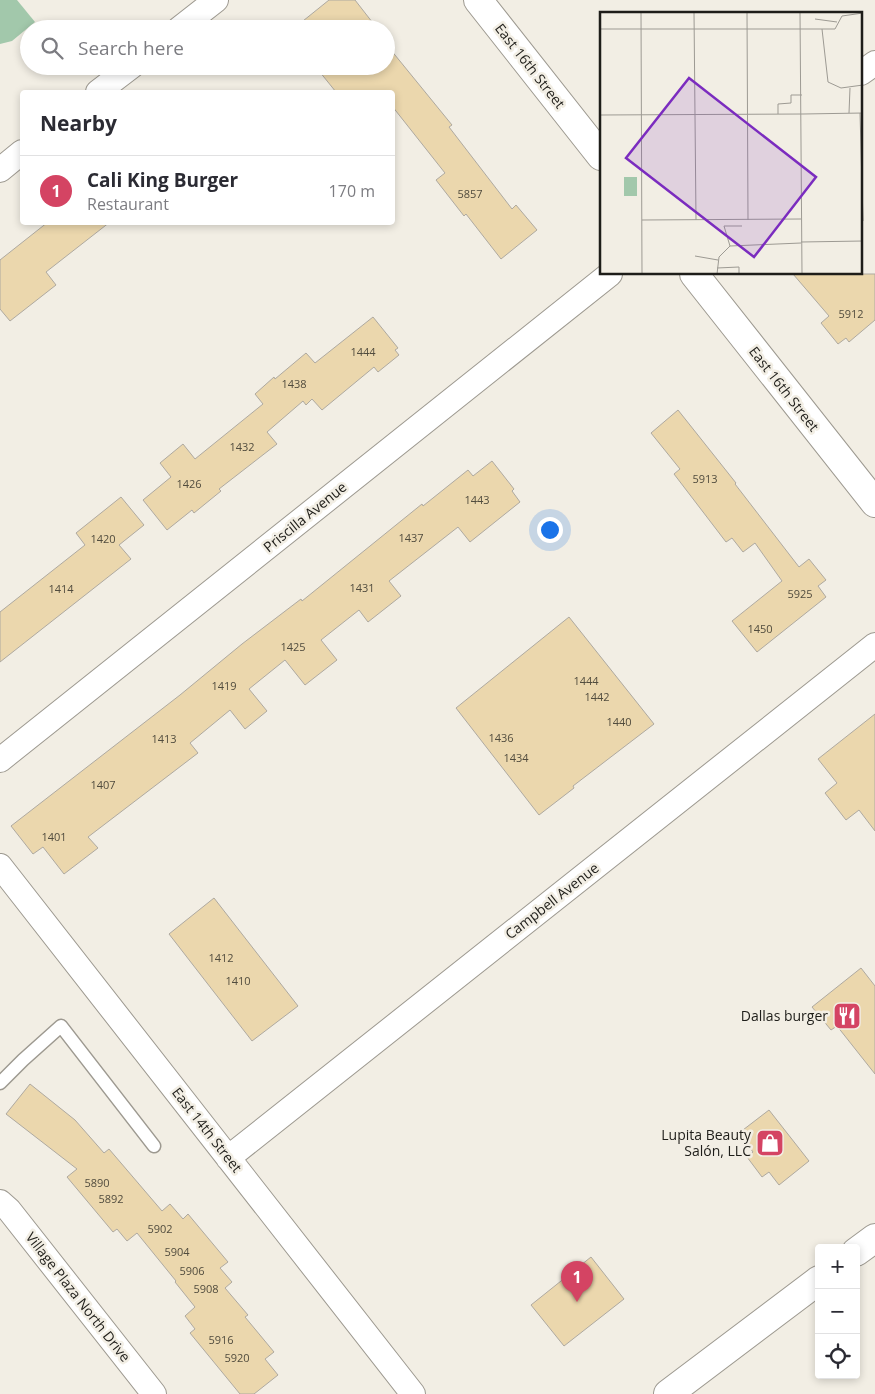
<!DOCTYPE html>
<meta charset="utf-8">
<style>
:root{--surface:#fff;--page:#f2f2f3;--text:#2b2b33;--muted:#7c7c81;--line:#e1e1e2;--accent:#d44463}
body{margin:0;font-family:"Open Sans",sans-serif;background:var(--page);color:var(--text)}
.controls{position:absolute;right:15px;bottom:15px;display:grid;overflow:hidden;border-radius:5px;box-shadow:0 2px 8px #0003}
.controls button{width:45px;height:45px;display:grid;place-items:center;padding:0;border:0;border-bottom:1px solid var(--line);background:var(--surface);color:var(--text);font:25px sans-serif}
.you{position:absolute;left:549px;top:529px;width:18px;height:18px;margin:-12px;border:4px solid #fff;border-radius:50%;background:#1a73e8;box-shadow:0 0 0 8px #1a73e833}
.badge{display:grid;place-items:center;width:32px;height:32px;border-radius:50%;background:var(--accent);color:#fff;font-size:16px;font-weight:700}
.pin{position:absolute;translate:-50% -41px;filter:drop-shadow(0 1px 2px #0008)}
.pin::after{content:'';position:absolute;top:26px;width:18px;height:15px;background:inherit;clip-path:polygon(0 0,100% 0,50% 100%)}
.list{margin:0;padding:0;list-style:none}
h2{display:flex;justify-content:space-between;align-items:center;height:65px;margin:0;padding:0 20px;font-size:21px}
h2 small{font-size:16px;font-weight:400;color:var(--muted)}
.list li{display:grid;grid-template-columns:32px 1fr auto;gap:15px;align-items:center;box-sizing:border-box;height:70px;padding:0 20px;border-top:1px solid var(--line)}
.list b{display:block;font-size:19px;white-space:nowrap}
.list p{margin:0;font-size:16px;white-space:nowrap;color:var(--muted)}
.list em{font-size:16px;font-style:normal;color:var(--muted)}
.icon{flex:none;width:28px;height:28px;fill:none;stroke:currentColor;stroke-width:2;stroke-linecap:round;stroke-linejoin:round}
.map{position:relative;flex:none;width:875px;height:1394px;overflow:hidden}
.search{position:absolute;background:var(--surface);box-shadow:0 2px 8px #0003;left:20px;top:20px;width:375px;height:55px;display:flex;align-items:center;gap:12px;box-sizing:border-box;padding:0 18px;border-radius:28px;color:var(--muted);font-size:19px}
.panel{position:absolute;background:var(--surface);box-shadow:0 2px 8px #0003;left:20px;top:90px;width:375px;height:135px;border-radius:5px}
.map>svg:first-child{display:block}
.green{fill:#a2c8ab}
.building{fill:#ebd7ad;stroke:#aea9a0}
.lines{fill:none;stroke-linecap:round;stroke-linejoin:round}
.lane-casing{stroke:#9d9990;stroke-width:15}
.street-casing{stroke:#9d9990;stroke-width:26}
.secondary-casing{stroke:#9d9990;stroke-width:30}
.lane{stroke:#fff;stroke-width:12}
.street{stroke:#fff;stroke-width:24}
.secondary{stroke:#fff;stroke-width:28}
.labels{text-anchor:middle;stroke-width:5;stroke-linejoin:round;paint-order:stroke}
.number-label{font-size:11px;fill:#514c3e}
.street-label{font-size:14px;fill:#1e1d19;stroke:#f2eee4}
.poi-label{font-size:14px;fill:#1e1d19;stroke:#f2eee4;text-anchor:end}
.inset-road{fill:none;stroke:#9d9a93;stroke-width:1}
.view{fill:#7b2cbf;fill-opacity:0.15;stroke:#7b2cbf;stroke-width:2.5}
.inset-edge{fill:none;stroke:#1e1d19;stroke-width:2.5}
</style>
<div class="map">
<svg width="875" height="1394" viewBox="0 0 875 1394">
<rect width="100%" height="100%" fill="#f2eee4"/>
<path class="green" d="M0 0H17L35 22 12 41 0 44Z"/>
<path class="building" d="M329 0H355L376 27 374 29H293Z
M386 44 452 125 449 127 512 209 516 205 537 230 501 259 466 214 464 216 436 180 445 173 392 106V92H336L315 66H386Z
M48 222H110L46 272 56 285 10 321 0 309V260Z
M793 274H875V320L849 342 846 338 838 344 821 323 829 316Z
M373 317 398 348 395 350 399 355 378 372 374 367 322 410 312 399 306 405 303 401 267 432 277 444 219 489 221 491 194 513 192 510 167 530 143 500 171 477 160 463 183 444 195 459 263 404 255 394 274 377 275 379 306 353 315 363Z
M678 410 736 483 735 484 799 567 809 559 826 580 818 586 826 597 757 652 732 621 782 581 755 543 743 552 732 538 726 542 674 474 680 469 651 433Z
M492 461 514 489 512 491 520 502 470 542 458 527 389 581 401 596 368 622 359 610 321 640 337 660 305 685 285 660 249 689 267 711 245 729 230 710 190 743 198 753 88 837 98 848 64 874 43 847 33 854 11 826 180 695 242 644 301 599 302 601 422 504 423 506 468 470 473 476Z
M121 497 144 525 119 545 131 559 0 662V612L85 545 76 533Z
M569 617 654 724 573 786 574 788 539 815 456 708Z
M875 714V831L859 810 846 820 825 793 837 783 818 759Z
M214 898 298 1006 252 1041 169 934Z
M861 968 875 986V1074L837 1026 831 1030 812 1007Z
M30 1084 75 1120 104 1153 109 1149 162 1211 170 1204 183 1219 188 1214 228 1262 220 1268 232 1282 225 1288 248 1315 245 1317 274 1352 265 1359 278 1375 254 1394H240L190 1333 195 1329 185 1316 195 1307 175 1282 176 1281 137 1233 127 1241 117 1229 113 1232 67 1177 77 1169 6 1114Z
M769 1110 809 1161 779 1185 769 1172 762 1177 747 1157 753 1152 739 1133Z
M591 1257 624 1299 564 1346 531 1305Z"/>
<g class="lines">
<defs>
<path id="lane" d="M0 1083 23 1060 61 1026 154 1146"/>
<path id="street" d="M179 29 216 0
M861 73 875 63
M98 92 132 66
M0 170 22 152
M0 760 610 274
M0 866 413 1394
M228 1158 875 645
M0 1202 9 1210 154 1394"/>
<path id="secondary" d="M478 0 601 156
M694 274 875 503
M856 1252 875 1238
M668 1394 819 1280"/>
</defs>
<use href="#lane" class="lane-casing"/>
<use href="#street" class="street-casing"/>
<use href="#secondary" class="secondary-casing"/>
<use href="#lane" class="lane"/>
<use href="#street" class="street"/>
<use href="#secondary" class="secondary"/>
</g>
<defs>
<symbol id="restaurant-square" viewBox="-11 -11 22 22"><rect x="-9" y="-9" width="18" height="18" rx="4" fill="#d44463" stroke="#f2eee4"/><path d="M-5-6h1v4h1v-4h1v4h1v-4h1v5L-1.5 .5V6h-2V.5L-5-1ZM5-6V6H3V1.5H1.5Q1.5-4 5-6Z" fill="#fff"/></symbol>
<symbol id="shop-square" viewBox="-11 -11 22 22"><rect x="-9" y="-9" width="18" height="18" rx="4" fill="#d44463" stroke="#f2eee4"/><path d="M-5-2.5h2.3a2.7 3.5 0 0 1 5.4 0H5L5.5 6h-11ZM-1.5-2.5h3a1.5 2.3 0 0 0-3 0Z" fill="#fff"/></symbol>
</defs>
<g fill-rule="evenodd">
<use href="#restaurant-square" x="831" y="1000" width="32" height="32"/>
<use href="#shop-square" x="754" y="1127" width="32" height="32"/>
</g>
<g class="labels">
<g class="number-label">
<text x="470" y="198">5857</text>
<text x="851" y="318">5912</text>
<text x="363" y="356">1444</text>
<text x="294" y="388">1438</text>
<text x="242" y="451">1432</text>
<text x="705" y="483">5913</text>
<text x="189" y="488">1426</text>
<text x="477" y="504">1443</text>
<text x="411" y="542">1437</text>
<text x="103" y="543">1420</text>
<text x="362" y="592">1431</text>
<text x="61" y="593">1414</text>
<text x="800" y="598">5925</text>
<text x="760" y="633">1450</text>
<text x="293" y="651">1425</text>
<text x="586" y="685">1444</text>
<text x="224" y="690">1419</text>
<text x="597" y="701">1442</text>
<text x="619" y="726">1440</text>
<text x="501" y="742">1436</text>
<text x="164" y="743">1413</text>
<text x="516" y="762">1434</text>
<text x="103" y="789">1407</text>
<text x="54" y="841">1401</text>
<text x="221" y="962">1412</text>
<text x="238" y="985">1410</text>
<text x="97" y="1187">5890</text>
<text x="111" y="1203">5892</text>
<text x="160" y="1233">5902</text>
<text x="177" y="1256">5904</text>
<text x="192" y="1275">5906</text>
<text x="206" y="1293">5908</text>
<text x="221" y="1344">5916</text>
<text x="237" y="1362">5920</text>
</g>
<g class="street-label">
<text transform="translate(530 66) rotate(52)" y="5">East 16th Street</text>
<text transform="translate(784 389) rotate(52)" y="5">East 16th Street</text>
<text transform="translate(305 517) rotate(-39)" y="5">Priscilla Avenue</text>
<text transform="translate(552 901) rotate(-38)" y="5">Campbell Avenue</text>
<text transform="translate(207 1130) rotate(52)" y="5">East 14th Street</text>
<text transform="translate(78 1297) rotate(52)" y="5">Village Plaza North Drive</text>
</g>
<g class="poi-label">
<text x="828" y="1021">Dallas burger</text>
<text x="751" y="1140">Lupita Beauty<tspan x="751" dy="16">Salón, LLC</tspan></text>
</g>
</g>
<g transform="translate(600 12)">
<rect width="262" height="262" fill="#f2eee4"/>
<path d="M24 165H37V184H24Z" fill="#a2c8ab"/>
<path class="inset-road" d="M41 0 42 262M94 0 96 208M147 0 148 208M200 0 202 262M215 7 237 10M0 17H235L242 4 263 1M222 17 228 70 241 76 263 73M249 101 250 76M260 101 263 209M178 102V92L191 91V83H202M203 102 263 101M0 103 203 102M42 208 201 207M201 230 263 229M130 234 124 214H142M95 244 118 248M117 256 139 255V262M117 262 119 245 130 234 201 231"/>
<path class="view" d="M89 66 216 165 154 245 26 146Z"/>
<rect width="262" height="262" class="inset-edge"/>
</g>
</svg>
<div class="controls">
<button>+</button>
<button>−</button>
<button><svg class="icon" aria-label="locate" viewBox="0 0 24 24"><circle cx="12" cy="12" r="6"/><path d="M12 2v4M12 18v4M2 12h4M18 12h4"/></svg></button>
</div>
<div class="you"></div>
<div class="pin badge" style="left:577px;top:1302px">1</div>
<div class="search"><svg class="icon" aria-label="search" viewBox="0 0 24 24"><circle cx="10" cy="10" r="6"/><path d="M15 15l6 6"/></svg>Search here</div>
<section class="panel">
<h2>Nearby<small></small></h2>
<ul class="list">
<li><span class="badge">1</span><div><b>Cali King Burger</b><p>Restaurant</p></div><em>170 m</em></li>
</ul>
</section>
</div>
